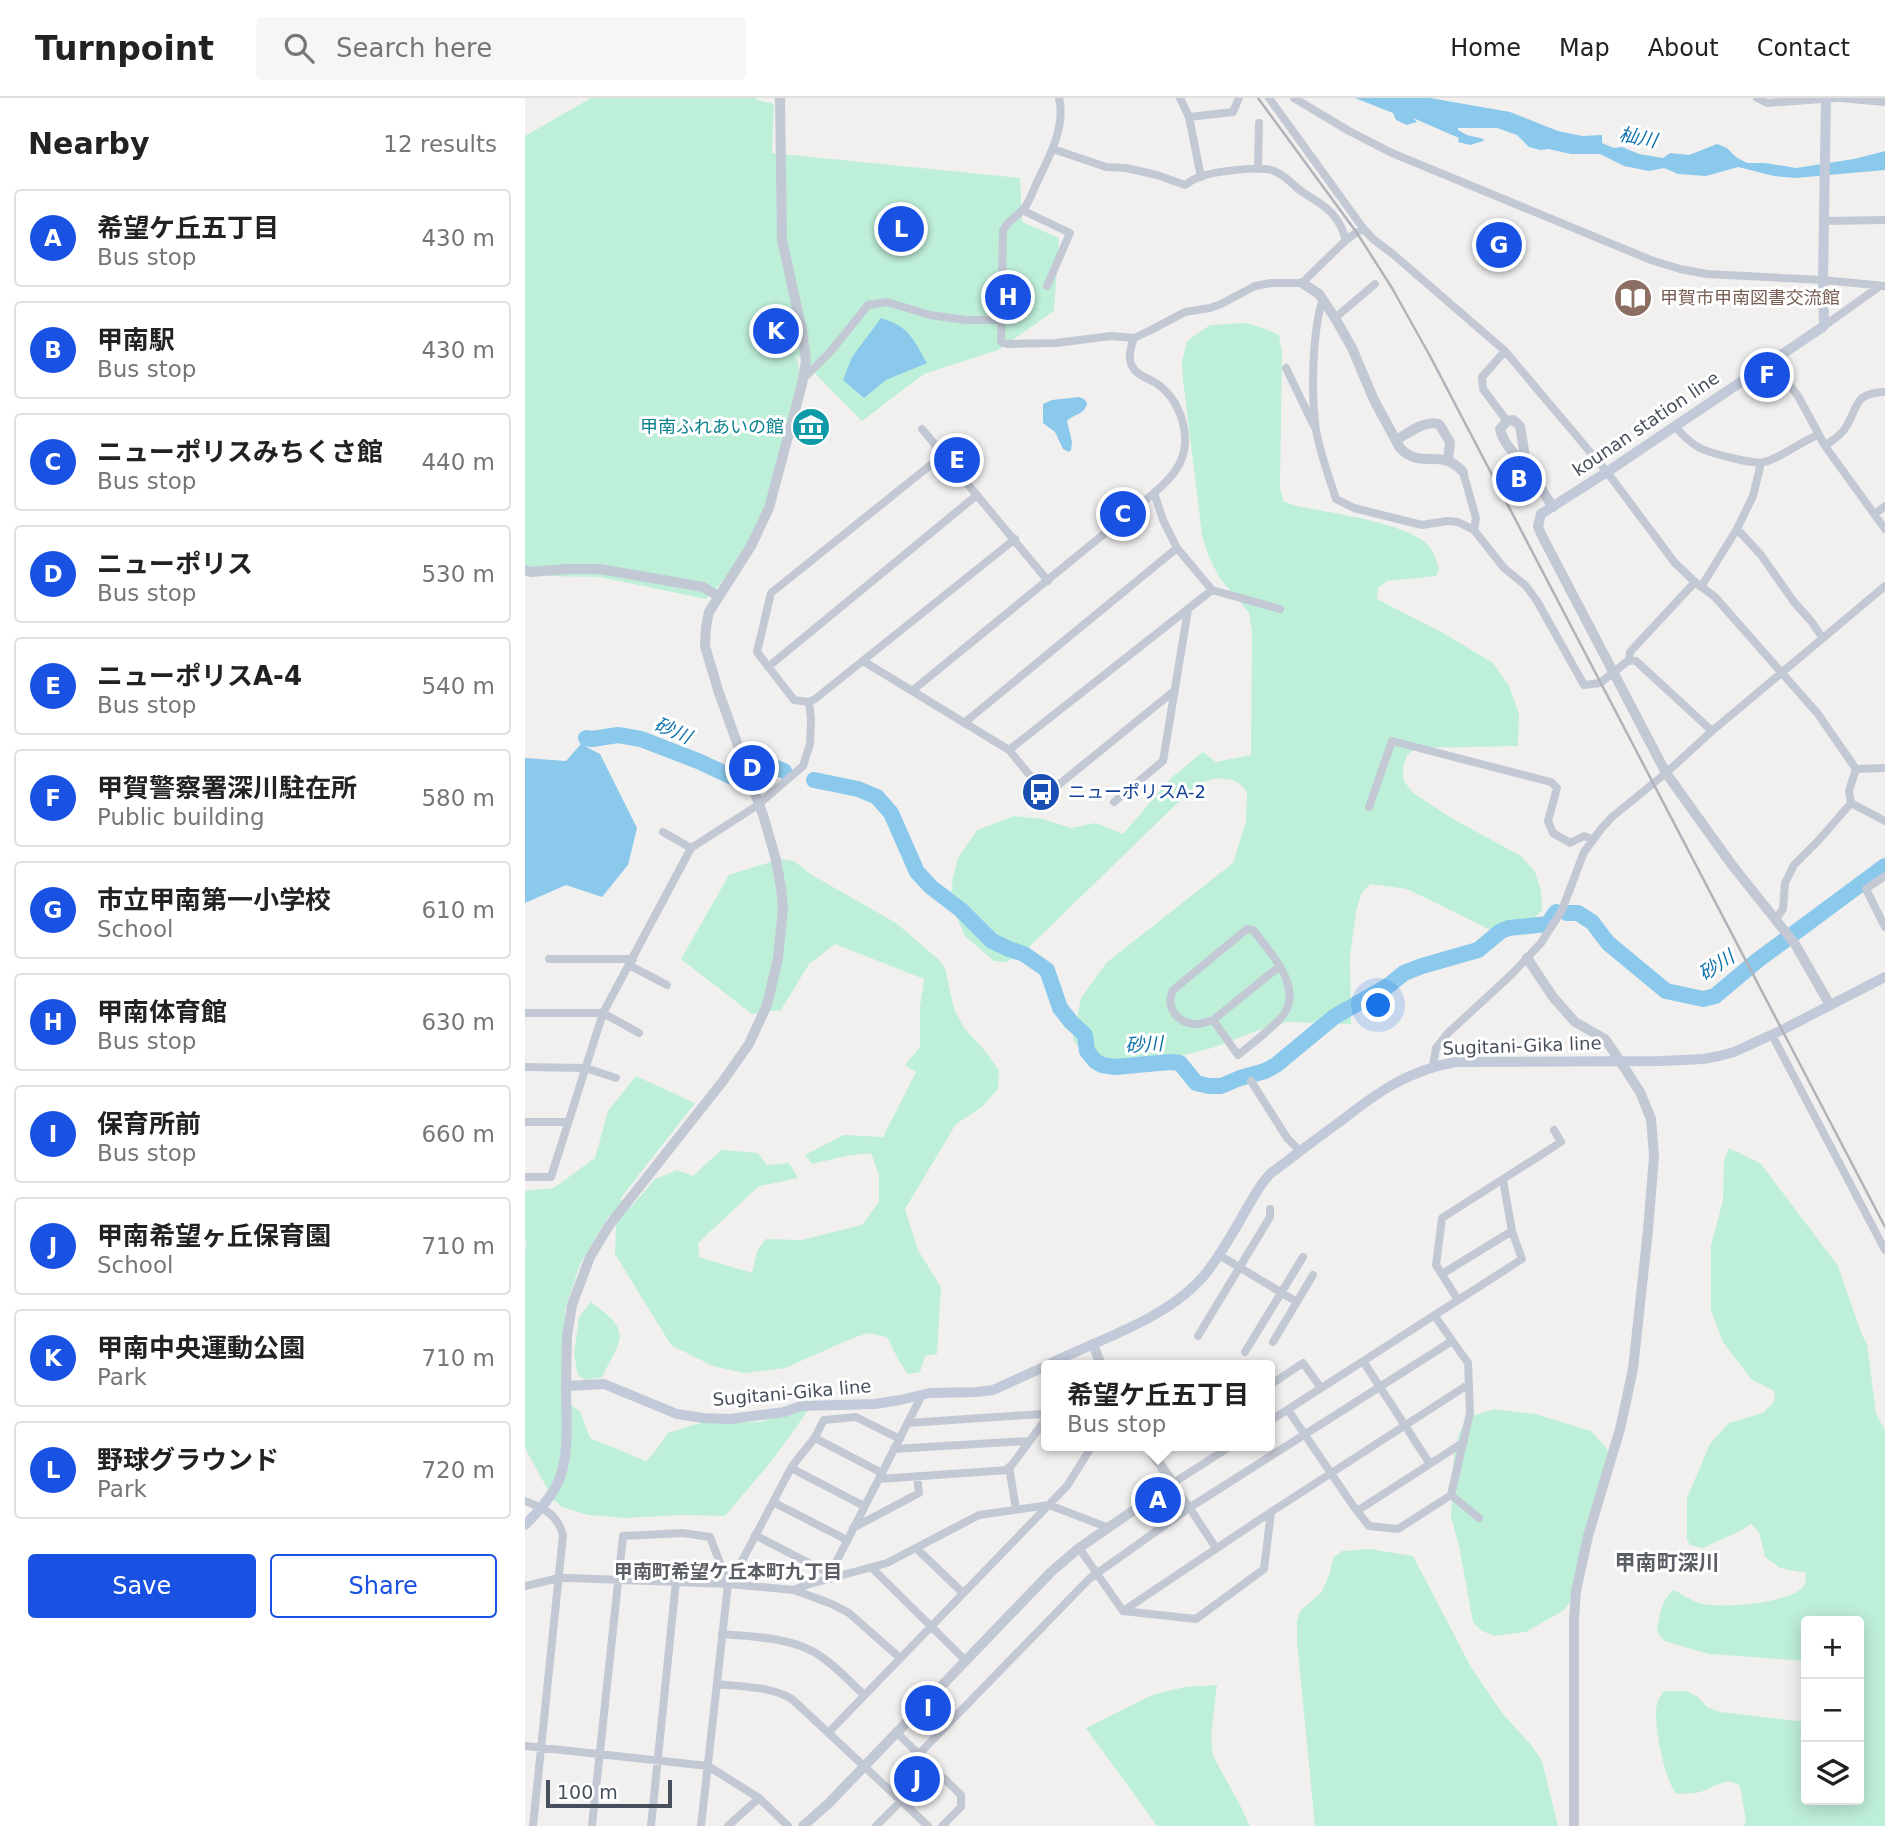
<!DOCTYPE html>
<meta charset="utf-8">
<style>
:root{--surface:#fff;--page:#f6f6f6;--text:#222;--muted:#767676;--line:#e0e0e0;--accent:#1951e3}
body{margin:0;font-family:"DejaVu Sans","Noto Sans JP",sans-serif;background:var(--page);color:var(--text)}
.controls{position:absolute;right:21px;bottom:21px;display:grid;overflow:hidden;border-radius:7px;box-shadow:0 4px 18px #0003}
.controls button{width:63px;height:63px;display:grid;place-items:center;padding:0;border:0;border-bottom:2px solid var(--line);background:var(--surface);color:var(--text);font:35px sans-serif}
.scale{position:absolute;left:21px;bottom:18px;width:126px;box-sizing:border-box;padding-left:7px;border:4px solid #474f5d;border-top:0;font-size:19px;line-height:24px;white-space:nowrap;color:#474f5d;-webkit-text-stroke:5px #fff;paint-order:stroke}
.you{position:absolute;left:854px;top:908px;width:24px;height:24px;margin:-18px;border:5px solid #fff;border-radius:50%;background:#1a73e8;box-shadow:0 0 0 10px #1a73e833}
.badge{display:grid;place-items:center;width:46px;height:46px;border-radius:50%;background:var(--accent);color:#fff;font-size:23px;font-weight:700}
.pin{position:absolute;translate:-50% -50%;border:4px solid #fff;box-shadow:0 2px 7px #0006}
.popup{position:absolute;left:516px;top:1262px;width:234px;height:91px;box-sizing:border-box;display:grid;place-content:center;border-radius:7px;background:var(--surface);filter:drop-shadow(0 2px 5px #0005);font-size:23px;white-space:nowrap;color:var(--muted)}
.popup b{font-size:26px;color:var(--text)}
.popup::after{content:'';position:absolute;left:50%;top:100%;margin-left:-14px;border:14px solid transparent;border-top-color:var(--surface)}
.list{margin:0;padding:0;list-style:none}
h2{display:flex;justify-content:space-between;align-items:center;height:91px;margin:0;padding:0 28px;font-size:30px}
h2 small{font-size:23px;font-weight:400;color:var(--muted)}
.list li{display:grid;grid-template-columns:46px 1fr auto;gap:21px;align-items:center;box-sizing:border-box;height:98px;margin:0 14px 14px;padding:0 14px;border:2px solid var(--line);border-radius:7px}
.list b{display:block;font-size:26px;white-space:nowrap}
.list p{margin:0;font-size:23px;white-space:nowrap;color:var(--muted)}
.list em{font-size:23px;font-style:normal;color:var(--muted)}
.actions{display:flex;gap:14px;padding:21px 28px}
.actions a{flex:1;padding:16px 0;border:2px solid var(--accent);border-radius:7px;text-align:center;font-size:24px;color:var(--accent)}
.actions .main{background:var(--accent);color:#fff}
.icon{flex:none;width:38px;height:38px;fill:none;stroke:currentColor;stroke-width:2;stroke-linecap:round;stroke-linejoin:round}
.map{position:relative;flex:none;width:1360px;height:1728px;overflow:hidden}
header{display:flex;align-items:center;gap:42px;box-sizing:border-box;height:98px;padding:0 35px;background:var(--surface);border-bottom:2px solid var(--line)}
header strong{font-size:33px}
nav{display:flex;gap:38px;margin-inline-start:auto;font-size:24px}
.search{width:490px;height:63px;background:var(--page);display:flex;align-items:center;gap:18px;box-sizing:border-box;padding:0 24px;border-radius:7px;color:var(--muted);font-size:26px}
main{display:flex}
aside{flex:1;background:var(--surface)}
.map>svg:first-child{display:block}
.green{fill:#beefd9}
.water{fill:#8bc9ec}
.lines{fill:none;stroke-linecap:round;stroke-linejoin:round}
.river{stroke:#8bc9ec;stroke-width:16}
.minor{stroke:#c3c9d4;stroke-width:8}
.tertiary{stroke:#c3c9d4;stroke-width:10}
.secondary{stroke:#c2c9d8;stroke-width:10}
.rail{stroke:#b2b3ba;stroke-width:2.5}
.labels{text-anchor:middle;stroke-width:6;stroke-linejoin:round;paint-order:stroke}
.education-label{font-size:18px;fill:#785e54;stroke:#fff;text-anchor:start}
.street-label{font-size:18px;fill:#474f5d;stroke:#fff}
.culture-label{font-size:18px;fill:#0d838f;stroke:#fff;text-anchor:end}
.transit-label{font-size:18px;fill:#164399;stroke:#fff;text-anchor:start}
.water-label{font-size:19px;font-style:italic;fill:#0c71ac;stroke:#fff}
.neighbourhood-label{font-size:19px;font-weight:bold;fill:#5c5e65;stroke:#fff}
.quarter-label{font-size:21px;font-weight:bold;fill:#5c5e65;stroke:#fff}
</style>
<header>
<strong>Turnpoint</strong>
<div class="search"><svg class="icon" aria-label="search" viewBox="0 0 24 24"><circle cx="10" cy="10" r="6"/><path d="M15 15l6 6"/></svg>Search here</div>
<nav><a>Home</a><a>Map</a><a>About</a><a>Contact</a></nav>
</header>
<main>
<aside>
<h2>Nearby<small>12 results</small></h2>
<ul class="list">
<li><span class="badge">A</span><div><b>希望ケ丘五丁目</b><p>Bus stop</p></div><em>430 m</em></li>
<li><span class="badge">B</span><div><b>甲南駅</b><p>Bus stop</p></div><em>430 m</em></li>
<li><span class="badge">C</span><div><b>ニューポリスみちくさ館</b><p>Bus stop</p></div><em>440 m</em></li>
<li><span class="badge">D</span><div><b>ニューポリス</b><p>Bus stop</p></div><em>530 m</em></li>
<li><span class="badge">E</span><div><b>ニューポリスA-4</b><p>Bus stop</p></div><em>540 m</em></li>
<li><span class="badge">F</span><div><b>甲賀警察署深川駐在所</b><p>Public building</p></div><em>580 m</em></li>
<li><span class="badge">G</span><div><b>市立甲南第一小学校</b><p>School</p></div><em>610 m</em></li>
<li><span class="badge">H</span><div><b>甲南体育館</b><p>Bus stop</p></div><em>630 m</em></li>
<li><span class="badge">I</span><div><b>保育所前</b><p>Bus stop</p></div><em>660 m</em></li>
<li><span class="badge">J</span><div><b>甲南希望ヶ丘保育園</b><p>School</p></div><em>710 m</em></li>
<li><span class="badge">K</span><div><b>甲南中央運動公園</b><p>Park</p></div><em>710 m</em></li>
<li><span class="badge">L</span><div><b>野球グラウンド</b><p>Park</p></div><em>720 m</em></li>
</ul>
<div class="actions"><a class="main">Save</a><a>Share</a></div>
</aside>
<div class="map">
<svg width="1360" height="1728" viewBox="0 0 1360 1728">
<rect width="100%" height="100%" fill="#f2f0ef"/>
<path class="green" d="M66 0H231L232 2 249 6 247 55 495 80 497 124 534 140 529 213 473 252 399 276 337 323 271 256 275 275C256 353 242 443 181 501L75 479 14 478 0 474V38Z
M721 225 741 231 754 237 757 254 755 390 759 404 772 408C804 415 882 424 904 448 909 454 913 465 914 473L911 478 862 483 853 490 852 501 918 535 968 565 984 588 994 616 993 648 891 650 882 657 878 670 879 683 888 695 928 721 996 758 1010 774 1016 793 1017 812C1002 828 997 839 974 836L882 791 845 786 836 796 831 814 825 859 826 926 762 924 734 932 687 950 615 968 580 964 558 954 548 942 556 900 581 865 708 765 721 724 722 694 715 686 707 682 692 680 672 686 500 853 482 864 469 863 440 838 425 804 428 780 433 760 452 732 489 718 518 721 546 730 571 725 598 736 646 680 678 654 691 664 726 657 727 534 724 515 694 479 683 457 677 437 658 282 657 264 662 243 685 227Z
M255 761 269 763 287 777 371 825 413 861 420 870 429 911 439 930 462 955 474 973 473 991 457 1009 431 1026 380 1111 393 1152 416 1189 412 1256 400 1258 395 1274 383 1276 374 1263 362 1239 344 1235 328 1240 260 1270 219 1275 188 1268 146 1247 90 1156 91 1127 84 1117 55 1166 40 1212 37 1301 55 1313 65 1340 121 1363 131 1352 143 1335 175 1325 235 1324 284 1311 249 1360 200 1418 157 1417 100 1420 63 1417 37 1409 28 1401 0 1350V1153L2 1144 0 1142V1093L29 1090 70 1060 83 1013 111 978 170 1005 95 1101 106 1109 130 1081 152 1072 168 1078 196 1052 233 1055 242 1067 264 1065 273 1080 234 1088 173 1145 174 1159 227 1175 232 1153 241 1141 277 1142 337 1127 354 1104V1077L346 1055 321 1058 287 1066 280 1057 319 1037 358 1039 391 974 380 967 395 949V908L399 881 310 846 284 866 256 912 227 916 156 861 204 777Z
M1204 1050 1236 1066 1313 1168 1337 1237 1342 1246 1351 1316 1360 1332V1728H1219L1221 1723 1215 1688C1199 1676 1187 1693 1171 1695 1165 1696 1158 1695 1152 1696 1140 1685 1130 1631 1131 1614 1131 1606 1134 1599 1139 1593H1162L1173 1599 1182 1609 1195 1614 1281 1624V1702H1334V1523H1281V1563L1184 1556 1139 1543 1132 1533C1134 1519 1137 1500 1149 1492 1157 1496 1165 1502 1174 1505 1195 1511 1261 1506 1277 1490 1281 1486 1281 1481 1281 1475L1255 1470 1240 1459 1234 1434 1226 1426 1215 1433 1178 1450 1165 1447 1162 1441V1400L1185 1346 1204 1325 1238 1315 1248 1305 1250 1299 1249 1293 1226 1281 1198 1244 1186 1212V1148L1198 1102 1199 1063Z
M66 1204C107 1234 98 1238 77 1279L60 1282 53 1277 49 1256 54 1219Z
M969 1311 1010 1316 1066 1333 1082 1351 1086 1373 1049 1499 1039 1512 1001 1534 970 1538 957 1533 948 1524 934 1448 926 1419 929 1357 934 1335 944 1319Z
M845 1451 888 1458 947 1571 978 1616 1007 1648 1017 1663 1033 1728H790L772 1544V1524L775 1513 796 1495 804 1478 808 1460 817 1453Z
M692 1587 686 1638 688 1658 715 1707 725 1728H632L561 1630 627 1597 660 1589Z"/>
<path class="water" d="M830 0H905L985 14 1033 33 1057 38 1077 37V45L1089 50 1097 49 1114 56 1138 60 1145 55 1164 57 1192 46 1202 50 1211 59 1222 65H1240L1271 70 1329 61 1360 53V72L1270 80 1249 78 1213 69 1181 78 1153 76 1139 70 1124 73 1099 68 1075 56H1046L1023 51 1015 52 1004 49 992 37 972 30H933V32L942 37 959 41 958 43 945 47 933 44 934 40 888 20 892 24 882 27 871 22 868 15Z
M356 220C385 229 388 241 402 265L361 282 339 300 318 282 327 259Z
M554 299 559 301 562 305C560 317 550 315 542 323L547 344 546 352 544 354 538 351 530 334 518 325V306L527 302Z
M56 646 75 656 112 730 103 767 77 799 41 787 0 805V660L41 663Z"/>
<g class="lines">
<path class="river" d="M61 640 67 641 93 637 116 641 173 663 216 683
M237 676 252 670 259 673
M289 682 333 691 352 699 366 715 392 774 406 789 436 812 467 843 484 851 499 856 522 872 535 910 546 924 560 937 562 953 570 963 577 967 590 969 645 964 655 965 671 985 684 988H696L715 980 740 973 751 967 809 919 863 888 879 875 897 868 953 852 976 833 984 830 1023 826 1031 814
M1042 815H1053L1067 824 1083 845 1141 893 1178 901 1190 898 1233 862 1360 768"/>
<path class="minor" d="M534 0C541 28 524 60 512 84 508 93 505 102 500 109 492 120 483 121 478 133L476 244 482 246 531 245 586 238 609 240 624 233 660 214 685 210 696 206 730 188 746 185H777L821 142 838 130
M655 0 664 19 676 79
M744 0 838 130 848 141 869 157 980 253 1082 374 1150 465 1170 484 1190 499 1293 616 1331 671 1324 693 1326 705 1360 723
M769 0 824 33 867 55 1126 162 1155 171 1182 176 1298 182 1360 188
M1232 0 1242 5 1311 0
M1315 0 1360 4
M664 19 708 14 714 0
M528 51 581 69 601 70 632 77 660 87C664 84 669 81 674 79 687 74 736 67 749 73 761 77 768 88 779 95 801 109 813 115 821 142
M733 71 734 25
M497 112 545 135 522 188
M1299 123 1360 122
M798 201C787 232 786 299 791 332 795 355 804 379 811 401L829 410 897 427 922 423 933 424 949 432 979 470 1001 488 1012 503 1059 587 1075 585 1104 562 1111 563 1187 633
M810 220 850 186
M1299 228 1355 188
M980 253 957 279 958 291 982 323
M1247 264 1273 298 1300 348 1360 431
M761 270 789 328
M278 281 306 253 343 207 362 204 405 217 441 222H476
M1150 329C1157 336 1166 346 1175 350 1185 355 1229 367 1239 364 1258 359 1275 344 1293 337
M397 331 523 483
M1300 348C1307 342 1317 337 1321 329 1334 307 1329 295 1360 294
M418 357 246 495 232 554 269 602 284 604 290 601 490 441
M938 374 951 420 949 432
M629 395 638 422 652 450
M1350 416 1360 408
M1212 431 1236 457 1269 504 1286 523 1297 539
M1176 489 1212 431 1228 398 1236 365
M1104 562 1105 554 1170 484
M338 563 484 652 521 697 649 593
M243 569 452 397
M387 593 629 395C639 386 648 378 654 367 668 340 656 302 631 285 622 279 611 278 606 266 603 258 606 248 609 240
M439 625 652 450 687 492 755 511
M484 652 687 492
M1331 671 1360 670
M589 704 638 663 663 512
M844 709 867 643 1026 684 1032 690 1023 723 1028 735 1045 745 1059 738 1067 741
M138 734 166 750
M1360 778 1341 791 1360 829
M1251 821 1258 811 1260 785 1269 767 1293 743 1326 705
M24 861H108
M104 867 142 887
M0 915H78L114 935
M688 922 713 957C726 946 750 929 759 916 778 888 744 853 728 832L722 831 648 892C640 909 652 925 670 926 677 926 682 924 688 922L755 868
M1247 937 1360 1152
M908 968 911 950 923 935 986 877 1016 845 1037 812 1059 754 1076 731 1087 719 1141 675 1187 633 1360 488
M0 969 61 970 91 980
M726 983 762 1040 775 1053
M0 1024H43
M0 1079H26L78 915 166 750 233 707 278 668 285 646 286 622 284 604
M694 1157 772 1204
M917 1176 987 1133
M933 1202 911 1167 917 1120 1036 1044 1029 1032
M673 1238 745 1119V1111
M748 1244 788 1177
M720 1254 778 1159
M838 1263 905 1366
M745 1287 778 1265 796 1290
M763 1312 829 1409 844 1428 873 1431 926 1397 945 1315 943 1265 909 1217
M745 1323 997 1161 987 1133 978 1082
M383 1325 517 1316 521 1319
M290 1340 357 1375
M369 1351 503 1343
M484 1369 491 1411
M266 1370 339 1408
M354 1381 483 1372 521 1321
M926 1397 954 1420
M0 1403C19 1410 32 1416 38 1437L8 1728
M248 1404 322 1442
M832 1413 939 1344
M328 1430 394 1395 392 1378
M230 1437 305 1476
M391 1450 438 1495
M554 1450 598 1513 671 1521 739 1471 746 1414
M691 1450 648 1385 706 1348
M347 1470 441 1563
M305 1481V1476L397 1297
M203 1486 207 1482 266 1370C273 1360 281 1351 288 1342 292 1337 295 1328 299 1322L331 1319 375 1341
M0 1488 34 1480H44L203 1486 269 1492 307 1506 324 1515 375 1560
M269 1492 281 1487 362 1465 454 1417 524 1407 584 1430
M598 1513 746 1414 944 1286
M197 1536C228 1539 261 1539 289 1554 308 1565 323 1582 339 1597
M192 1586C217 1589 245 1588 267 1601L403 1728
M304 1634 542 1388 567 1348
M372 1635 436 1697V1709L417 1728
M0 1648 183 1668 234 1700 263 1728
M394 1656 564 1481 664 1410 927 1243
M67 1728 98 1438 158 1435 185 1439 203 1486 176 1728
M126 1728 151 1483
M203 1728 234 1700
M351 1728 376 1703"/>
<path class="tertiary" d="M777 185 794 196 810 220 827 250 849 302 875 350C897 373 915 348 938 374
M871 342C884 335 899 322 914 326L925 344 923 362
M1002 371 995 328 988 322 982 323 975 331C978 346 993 360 1003 372 1012 383 1020 397 1028 409
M1016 416 1013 428 1016 436 1141 675 1207 767 1270 846 1305 907
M0 472 6 474 42 471H75L178 489 193 498
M1002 860 1028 899 1050 924 1080 941 1095 963 1115 994 1126 1021 1129 1058 1123 1132 1108 1271 1095 1331 1063 1438 1051 1493 1049 1521V1728
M568 1246 576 1267
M41 1288 42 1238 47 1207 65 1159 85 1126 198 983 224 946 242 907 253 860 258 810 256 790 251 762 239 720 193 592 180 548 181 529 184 514 226 448 244 410 277 286 281 262 277 232 257 142 255 0
M278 1728 304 1705 526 1474 554 1450 648 1385 622 1348"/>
<path class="secondary" d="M1016 416 1082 374 1299 228 1298 182 1301 0
M522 1267C574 1241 645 1221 682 1174 697 1154 710 1132 722 1110 730 1097 735 1086 746 1075 769 1058 792 1040 816 1023 853 994 882 973 930 964L1136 963 1178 961 1194 958 1209 954 1257 932 1360 879
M0 1427C13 1414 27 1399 34 1382 45 1356 41 1316 41 1288L79 1286 152 1316 178 1320 205 1321 259 1314 276 1308 350 1306 375 1302 405 1295 452 1294 468 1292 521 1268"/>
<path class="rail" d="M733 0 832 135 867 190 905 258 1360 1129"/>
</g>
<defs>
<symbol id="library-disc" viewBox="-11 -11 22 22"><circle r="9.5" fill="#8d6e63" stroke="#fff"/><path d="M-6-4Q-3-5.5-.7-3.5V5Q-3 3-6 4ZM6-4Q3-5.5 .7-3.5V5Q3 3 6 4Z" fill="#fff"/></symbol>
<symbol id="museum-disc" viewBox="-11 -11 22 22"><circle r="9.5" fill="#0f9aa8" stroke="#fff"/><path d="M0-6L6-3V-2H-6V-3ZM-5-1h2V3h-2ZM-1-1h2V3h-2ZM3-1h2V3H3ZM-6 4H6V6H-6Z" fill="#fff"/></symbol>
<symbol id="bus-disc" viewBox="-11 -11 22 22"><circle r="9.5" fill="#1a4fb4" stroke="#fff"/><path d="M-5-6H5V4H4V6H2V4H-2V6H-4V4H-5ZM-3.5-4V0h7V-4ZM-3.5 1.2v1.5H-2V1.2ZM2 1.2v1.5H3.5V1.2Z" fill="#fff"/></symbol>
</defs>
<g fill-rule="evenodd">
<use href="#library-disc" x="1086" y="178" width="44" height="44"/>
<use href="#museum-disc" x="264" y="307" width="44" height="44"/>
<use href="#bus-disc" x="494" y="672" width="44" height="44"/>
</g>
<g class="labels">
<g class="education-label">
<text x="1135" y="206">甲賀市甲南図書交流館</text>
</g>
<g class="street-label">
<text transform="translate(1121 326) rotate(-34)" y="6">kounan station line</text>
<text transform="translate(997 948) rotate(-2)" y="6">Sugitani-Gika line</text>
<text transform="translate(267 1295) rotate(-5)" y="6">Sugitani-Gika line</text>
</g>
<g class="culture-label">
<text x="259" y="335">甲南ふれあいの館</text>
</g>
<g class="transit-label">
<text x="543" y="700">ニューポリスA-2</text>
</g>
<g class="water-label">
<text transform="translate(1113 39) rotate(11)" y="7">杣川</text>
<text transform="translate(148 632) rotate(23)" y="7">砂川</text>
<text transform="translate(1191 867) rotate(-33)" y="7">砂川</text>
<text transform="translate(619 946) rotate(-3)" y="7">砂川</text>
</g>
<g class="neighbourhood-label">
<text x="203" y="1480">甲南町希望ケ丘本町九丁目</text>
</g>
<g class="quarter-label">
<text x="1142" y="1472">甲南町深川</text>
</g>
</g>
</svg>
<div class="controls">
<button>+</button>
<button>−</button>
<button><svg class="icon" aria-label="layers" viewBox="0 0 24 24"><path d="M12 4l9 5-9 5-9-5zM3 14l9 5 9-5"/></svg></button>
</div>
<div class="scale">100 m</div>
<div class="you"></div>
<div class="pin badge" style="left:633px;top:1402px">A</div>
<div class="popup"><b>希望ケ丘五丁目</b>Bus stop</div>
<div class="pin badge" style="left:994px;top:381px">B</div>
<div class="pin badge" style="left:598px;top:416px">C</div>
<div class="pin badge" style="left:227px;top:670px">D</div>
<div class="pin badge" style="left:432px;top:362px">E</div>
<div class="pin badge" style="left:1242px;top:277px">F</div>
<div class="pin badge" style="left:974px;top:147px">G</div>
<div class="pin badge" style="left:483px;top:199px">H</div>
<div class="pin badge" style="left:403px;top:1610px">I</div>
<div class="pin badge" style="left:392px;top:1681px">J</div>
<div class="pin badge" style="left:251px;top:233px">K</div>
<div class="pin badge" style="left:376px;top:131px">L</div>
</div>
</main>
